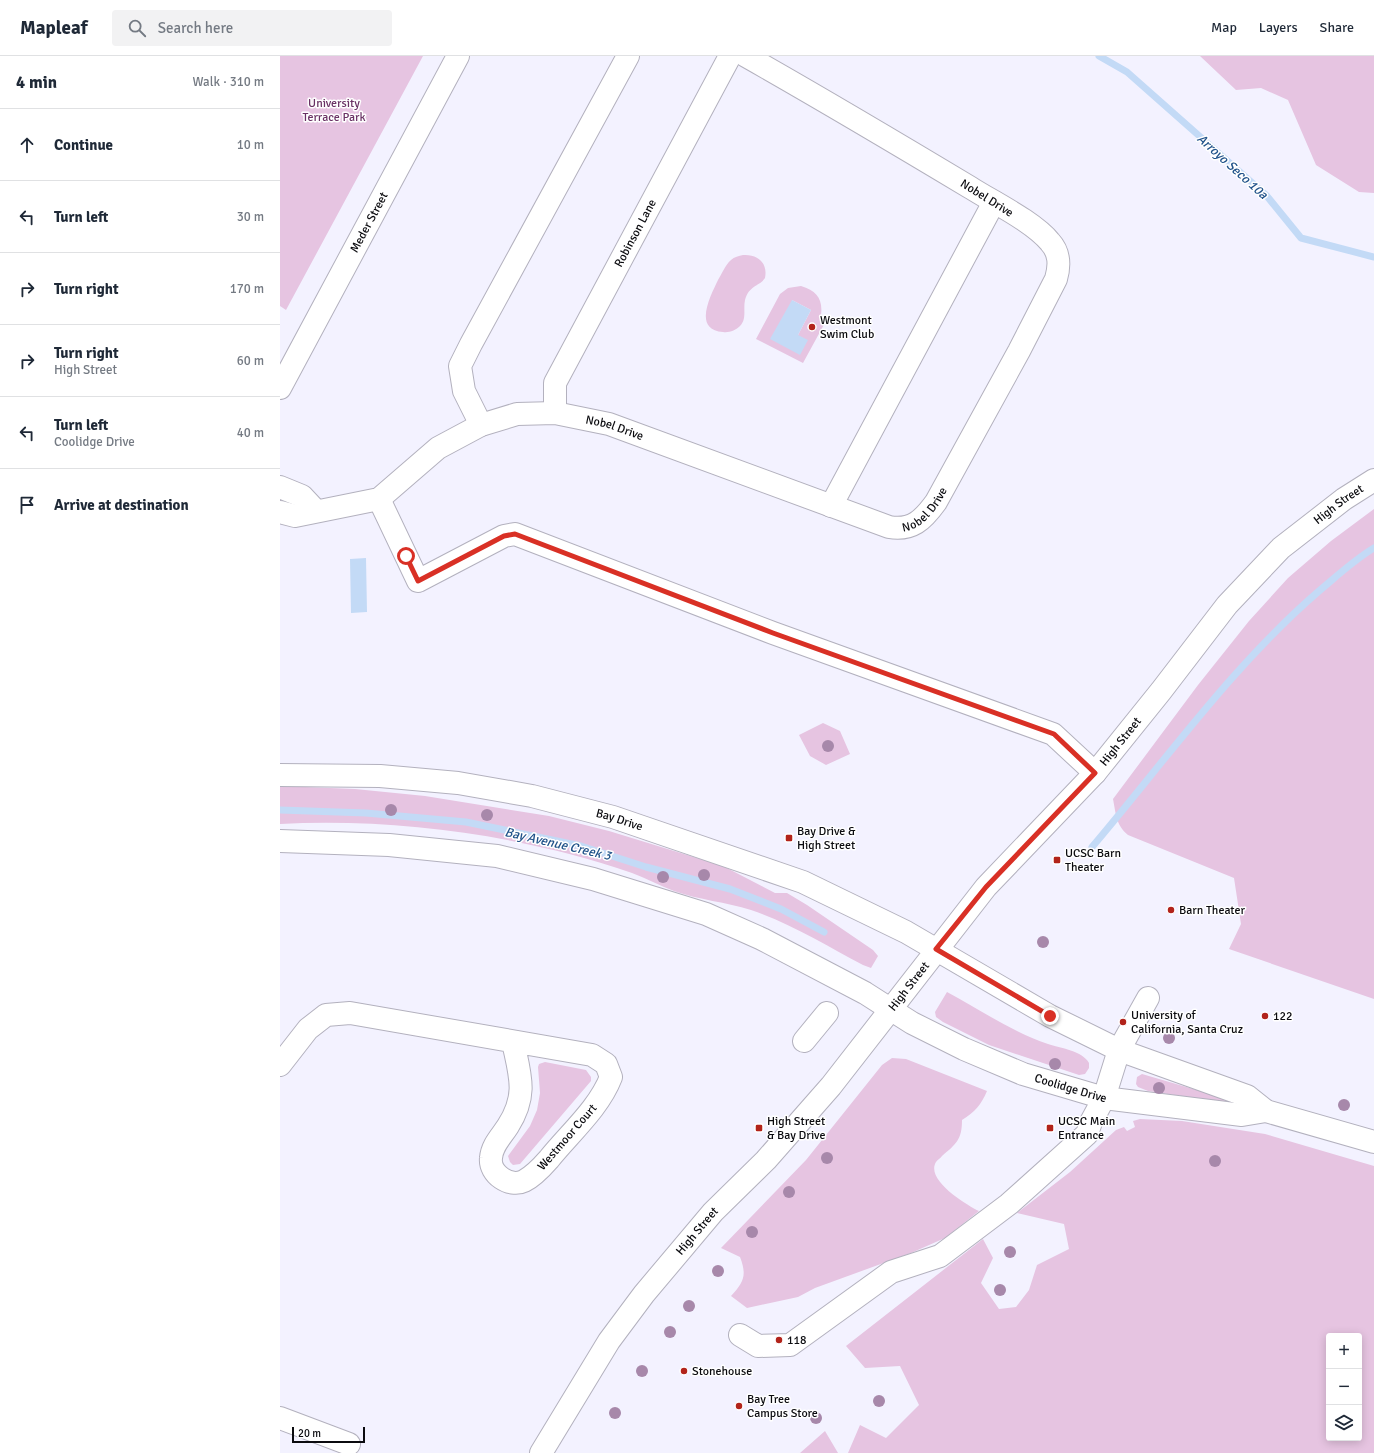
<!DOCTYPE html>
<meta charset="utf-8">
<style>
:root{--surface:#fff;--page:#f2f2f3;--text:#1f2937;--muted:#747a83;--line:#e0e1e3}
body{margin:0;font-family:Signika,sans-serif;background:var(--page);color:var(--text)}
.controls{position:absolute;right:12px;bottom:12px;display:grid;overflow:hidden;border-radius:4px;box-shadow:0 2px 10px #0003}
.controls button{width:36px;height:36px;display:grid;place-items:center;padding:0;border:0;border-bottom:1px solid var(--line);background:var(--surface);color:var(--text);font:20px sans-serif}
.scale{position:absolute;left:12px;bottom:10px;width:73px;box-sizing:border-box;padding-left:4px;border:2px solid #0b0b0f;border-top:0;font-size:11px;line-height:14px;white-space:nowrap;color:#0b0b0f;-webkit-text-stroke:3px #fff;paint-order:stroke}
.stop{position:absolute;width:12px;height:12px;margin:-9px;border:3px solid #d93025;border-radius:50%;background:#fff}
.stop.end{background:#d93025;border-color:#fff;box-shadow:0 1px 4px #0008}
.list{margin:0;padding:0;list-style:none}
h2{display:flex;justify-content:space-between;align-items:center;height:52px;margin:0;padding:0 16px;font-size:17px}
h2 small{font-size:13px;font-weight:400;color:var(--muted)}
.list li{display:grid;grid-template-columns:26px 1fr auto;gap:12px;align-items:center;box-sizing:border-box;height:72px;padding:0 16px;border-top:1px solid var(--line)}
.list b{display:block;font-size:15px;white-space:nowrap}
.list p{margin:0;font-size:13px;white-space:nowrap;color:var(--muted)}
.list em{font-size:13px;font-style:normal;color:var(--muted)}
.icon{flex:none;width:22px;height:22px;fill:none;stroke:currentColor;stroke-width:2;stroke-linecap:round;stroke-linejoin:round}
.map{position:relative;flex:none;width:1094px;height:1397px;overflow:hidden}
header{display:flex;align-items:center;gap:24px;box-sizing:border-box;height:56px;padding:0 20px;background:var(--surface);border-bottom:1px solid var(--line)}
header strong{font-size:19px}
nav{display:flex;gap:22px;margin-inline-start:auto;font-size:14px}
.search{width:280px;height:36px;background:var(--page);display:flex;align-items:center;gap:10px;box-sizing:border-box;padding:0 14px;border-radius:4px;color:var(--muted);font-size:15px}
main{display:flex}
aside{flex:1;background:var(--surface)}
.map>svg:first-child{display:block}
.green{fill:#e6c4e1;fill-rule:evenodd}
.water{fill:#c3daf6}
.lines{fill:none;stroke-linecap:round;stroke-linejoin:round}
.stream{stroke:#c3daf6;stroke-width:7}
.minor-casing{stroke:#b3b1be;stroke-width:24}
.major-casing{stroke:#b3b1be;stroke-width:24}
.minor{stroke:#fff;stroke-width:22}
.major{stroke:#fff;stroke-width:22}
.tree{fill:#a788aa}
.route{stroke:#d93025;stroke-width:5}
.poi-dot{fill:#b2231a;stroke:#fff;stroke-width:1.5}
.labels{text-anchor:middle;stroke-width:3;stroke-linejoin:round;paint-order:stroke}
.park-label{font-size:12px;fill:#693164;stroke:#fff}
.street-label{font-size:12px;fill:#0b0b0f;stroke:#fff}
.poi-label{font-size:12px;fill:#0b0b0f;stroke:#fff;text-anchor:start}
.water-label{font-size:13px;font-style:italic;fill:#21538a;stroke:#fff}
</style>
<header>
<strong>Mapleaf</strong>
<div class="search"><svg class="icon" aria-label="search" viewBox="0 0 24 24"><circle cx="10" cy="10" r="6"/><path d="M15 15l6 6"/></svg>Search here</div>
<nav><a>Map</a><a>Layers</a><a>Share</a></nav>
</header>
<main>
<aside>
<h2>4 min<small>Walk · 310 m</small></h2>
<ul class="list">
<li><svg class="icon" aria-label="ahead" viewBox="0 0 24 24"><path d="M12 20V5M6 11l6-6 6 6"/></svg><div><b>Continue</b></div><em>10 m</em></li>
<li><svg class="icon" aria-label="left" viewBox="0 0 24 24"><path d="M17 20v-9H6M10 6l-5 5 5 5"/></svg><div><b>Turn left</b></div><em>30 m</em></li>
<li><svg class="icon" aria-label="right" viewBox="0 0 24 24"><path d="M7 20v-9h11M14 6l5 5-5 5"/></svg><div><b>Turn right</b></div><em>170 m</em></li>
<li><svg class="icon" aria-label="right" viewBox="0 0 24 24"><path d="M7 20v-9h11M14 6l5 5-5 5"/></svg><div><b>Turn right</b><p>High Street</p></div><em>60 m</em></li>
<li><svg class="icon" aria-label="left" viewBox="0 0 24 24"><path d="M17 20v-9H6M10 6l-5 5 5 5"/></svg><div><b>Turn left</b><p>Coolidge Drive</p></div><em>40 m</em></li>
<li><svg class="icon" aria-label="arrive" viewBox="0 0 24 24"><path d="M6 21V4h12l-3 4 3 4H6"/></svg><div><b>Arrive at destination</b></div></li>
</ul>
</aside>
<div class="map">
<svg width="1094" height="1397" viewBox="0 0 1094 1397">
<rect width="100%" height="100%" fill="#f3f2ff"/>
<path class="green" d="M0 0H143L6 254 0 250Z
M920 0H1094V137L1079 136 1036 109 1008 44 981 32 956 34Z
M463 199C478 198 488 207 485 222 480 230 469 229 465 244 463 253 467 263 460 270 456 274 449 277 443 276 412 274 431 239 438 224 442 218 445 209 451 204 454 201 459 200 463 199Z
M521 230C537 235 543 243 541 259L547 263 523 307 476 283 500 238 508 232ZM512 244 531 254 518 279Z
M1094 453V943L949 893 961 868 954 822 848 779C836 769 836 758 833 743L918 629 969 565 1008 522 1051 485Z
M543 667 560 675 570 698 546 709 530 700 519 679Z
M0 730 75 733 145 740 269 760 329 775 443 810 495 837H507L527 849 593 894 598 900 591 912 583 909C547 890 510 867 471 854 446 846 419 844 394 835 380 830 366 822 352 817 243 779 115 762 0 768Z
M667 936C698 953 735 977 768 988 780 992 803 995 809 1007V1012L805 1018 799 1019 709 989 663 966 656 961 655 956Z
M612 1002 626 1003 707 1035C701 1049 695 1056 682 1064 682 1084 676 1088 662 1100 661 1102 657 1104 656 1106 645 1124 687 1149 699 1155L665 1182 631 1197 535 1232 518 1241 467 1252 451 1240C464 1226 467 1219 460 1201L441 1192 526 1104 602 1009Z
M265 1006 306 1014 311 1021V1025L240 1108 233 1109 230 1106 228 1100 250 1070 257 1054 260 1037 258 1011 259 1008Z
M862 1018 961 1047V1049L868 1035 858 1031 856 1028 857 1021Z
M860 1063 902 1065 985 1078 1094 1110V1397H568L580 1369 606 1382 639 1349 620 1310 585 1312 566 1290 703 1183 713 1202 701 1227 719 1253 736 1251 749 1234 757 1209 789 1193 784 1168 737 1157 790 1116 836 1074 844 1071 847 1075 855 1071 853 1065ZM1049 1280H1079V1382H1049Z
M545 1375 558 1397H520Z"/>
<path class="water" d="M512 244 531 254 518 279 528 284 520 299 490 283Z
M86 502 87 556 71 557 70 503Z"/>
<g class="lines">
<path class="stream" d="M819 0 847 16 986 139 1021 182 1094 201
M0 754 86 757 186 766 301 790 366 811 450 833 501 853 544 876
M812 791C886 704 952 610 1039 535 1057 520 1074 504 1094 492"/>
<defs>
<g id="minor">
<path id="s1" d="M0 332 178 0"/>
<path id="s2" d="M275 357V327L450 0"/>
<path d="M201 369 184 335 180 310 191 288 348 0"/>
<path d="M0 431 22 440 36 455"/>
<path d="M99 443 138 525 224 480 235 478 493 577 773 678 815 717"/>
<path d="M551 450 714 146"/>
<path id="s3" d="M0 456 15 460 99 443 158 392 201 369 237 358 275 357 329 368 609 471C632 475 643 464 656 446L739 295 776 223C780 209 780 197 770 186 754 166 713 146 691 132 616 87 542 43 466 0"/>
<path d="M524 985 547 957"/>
<path d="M0 1009 28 973 46 959 70 957 312 999 326 1008 331 1021C319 1052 290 1077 269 1103 262 1111 254 1120 244 1125 230 1132 209 1118 211 1102 212 1089 221 1081 228 1070 248 1039 240 1019 233 986"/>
<path d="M460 1279 478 1290 510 1289 611 1216 660 1200 729 1148 807 1078 811 1066 824 1042 839 994 868 942"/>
<path d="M0 1362 69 1388"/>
</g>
<g id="major">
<path id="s4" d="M0 719 100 720 178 727 252 740 333 761 523 826 626 876 770 960 839 994 967 1040 986 1055 1094 1086"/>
<path id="s5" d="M0 785 109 789 217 800 313 823 426 858 482 883 585 937 632 967 684 993 743 1018 824 1042 962 1059 986 1055"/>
<path id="s6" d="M261 1397 329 1285 364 1238 433 1156 486 1104 551 1030 706 831 815 717 881 635 947 549 1001 492 1064 443 1094 424"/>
</g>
</defs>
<use href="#minor" class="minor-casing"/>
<use href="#major" class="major-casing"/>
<use href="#minor" class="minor"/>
<use href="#major" class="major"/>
</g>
<g class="tree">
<circle cx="548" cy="690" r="6"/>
<circle cx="111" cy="754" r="6"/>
<circle cx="207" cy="759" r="6"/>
<circle cx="424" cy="819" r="6"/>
<circle cx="383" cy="821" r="6"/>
<circle cx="763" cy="886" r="6"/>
<circle cx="889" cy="982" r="6"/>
<circle cx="775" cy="1008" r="6"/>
<circle cx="879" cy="1032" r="6"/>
<circle cx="1064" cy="1049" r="6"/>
<circle cx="547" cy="1102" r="6"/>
<circle cx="935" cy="1105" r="6"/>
<circle cx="509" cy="1136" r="6"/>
<circle cx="472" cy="1176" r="6"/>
<circle cx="730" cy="1196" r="6"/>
<circle cx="438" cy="1215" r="6"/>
<circle cx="720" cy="1234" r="6"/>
<circle cx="409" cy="1250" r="6"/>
<circle cx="390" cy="1276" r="6"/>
<circle cx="362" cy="1315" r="6"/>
<circle cx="599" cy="1345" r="6"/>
<circle cx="335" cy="1357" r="6"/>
<circle cx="536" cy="1362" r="6"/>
</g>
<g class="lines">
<path class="route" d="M126 500 138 525 224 480 235 478 493 577 774 678 815 717 706 831 656 893 770 960"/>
</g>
<g class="poi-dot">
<circle cx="532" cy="271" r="4"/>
<rect x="505" y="778" width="8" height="8" rx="2"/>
<rect x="773" y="800" width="8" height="8" rx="2"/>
<circle cx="891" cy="854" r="4"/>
<circle cx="985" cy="960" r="4"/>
<circle cx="843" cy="966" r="4"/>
<rect x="475" y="1068" width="8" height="8" rx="2"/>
<rect x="766" y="1068" width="8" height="8" rx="2"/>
<circle cx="499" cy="1284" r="4"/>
<circle cx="404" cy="1315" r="4"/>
<circle cx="459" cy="1350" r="4"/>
</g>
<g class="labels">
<g class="park-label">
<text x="54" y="51">University<tspan x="54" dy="14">Terrace Park</tspan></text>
</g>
<g class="street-label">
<text transform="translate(707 142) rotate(32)" y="4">Nobel Drive</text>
<text dy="4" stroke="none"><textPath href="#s1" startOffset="188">Meder Street</textPath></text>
<text dy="4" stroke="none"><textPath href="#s2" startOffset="200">Robinson Lane</textPath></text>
<text dy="4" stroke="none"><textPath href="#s3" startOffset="365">Nobel Drive</textPath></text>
<text dy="4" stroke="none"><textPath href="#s6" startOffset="1244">High Street</textPath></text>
<text dy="4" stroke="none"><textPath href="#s3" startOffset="700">Nobel Drive</textPath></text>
<text dy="4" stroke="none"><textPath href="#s6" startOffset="920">High Street</textPath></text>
<text dy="4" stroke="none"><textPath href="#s4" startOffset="344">Bay Drive</textPath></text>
<text dy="4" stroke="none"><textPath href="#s6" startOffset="596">High Street</textPath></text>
<text dy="4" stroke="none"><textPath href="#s5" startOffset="840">Coolidge Drive</textPath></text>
<text transform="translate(287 1081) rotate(-49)" y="4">Westmoor Court</text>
<text dy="4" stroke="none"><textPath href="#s6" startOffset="272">High Street</textPath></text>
</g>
<g class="poi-label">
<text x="540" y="268">Westmont<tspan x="540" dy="14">Swim Club</tspan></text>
<text x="517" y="779">Bay Drive &amp;<tspan x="517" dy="14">High Street</tspan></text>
<text x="785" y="801">UCSC Barn<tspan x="785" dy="14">Theater</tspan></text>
<text x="899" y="858">Barn Theater</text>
<text x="851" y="963">University of<tspan x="851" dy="14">California, Santa Cruz</tspan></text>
<text x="993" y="964">122</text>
<text x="487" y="1069">High Street<tspan x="487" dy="14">&amp; Bay Drive</tspan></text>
<text x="778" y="1069">UCSC Main<tspan x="778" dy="14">Entrance</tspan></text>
<text x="507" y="1288">118</text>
<text x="412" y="1319">Stonehouse</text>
<text x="467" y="1347">Bay Tree<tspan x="467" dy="14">Campus Store</tspan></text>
</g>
<g class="water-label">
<text transform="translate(953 110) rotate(42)" y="5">Arroyo Seco 10a</text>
<text transform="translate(278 787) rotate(13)" y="5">Bay Avenue Creek 3</text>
</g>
</g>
</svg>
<div class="controls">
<button>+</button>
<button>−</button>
<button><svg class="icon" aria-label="layers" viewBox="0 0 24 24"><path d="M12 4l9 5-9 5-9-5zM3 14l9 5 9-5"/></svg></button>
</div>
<div class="scale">20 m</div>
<div class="stop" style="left:126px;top:500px"></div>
<div class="stop end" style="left:770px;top:960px"></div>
</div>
</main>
